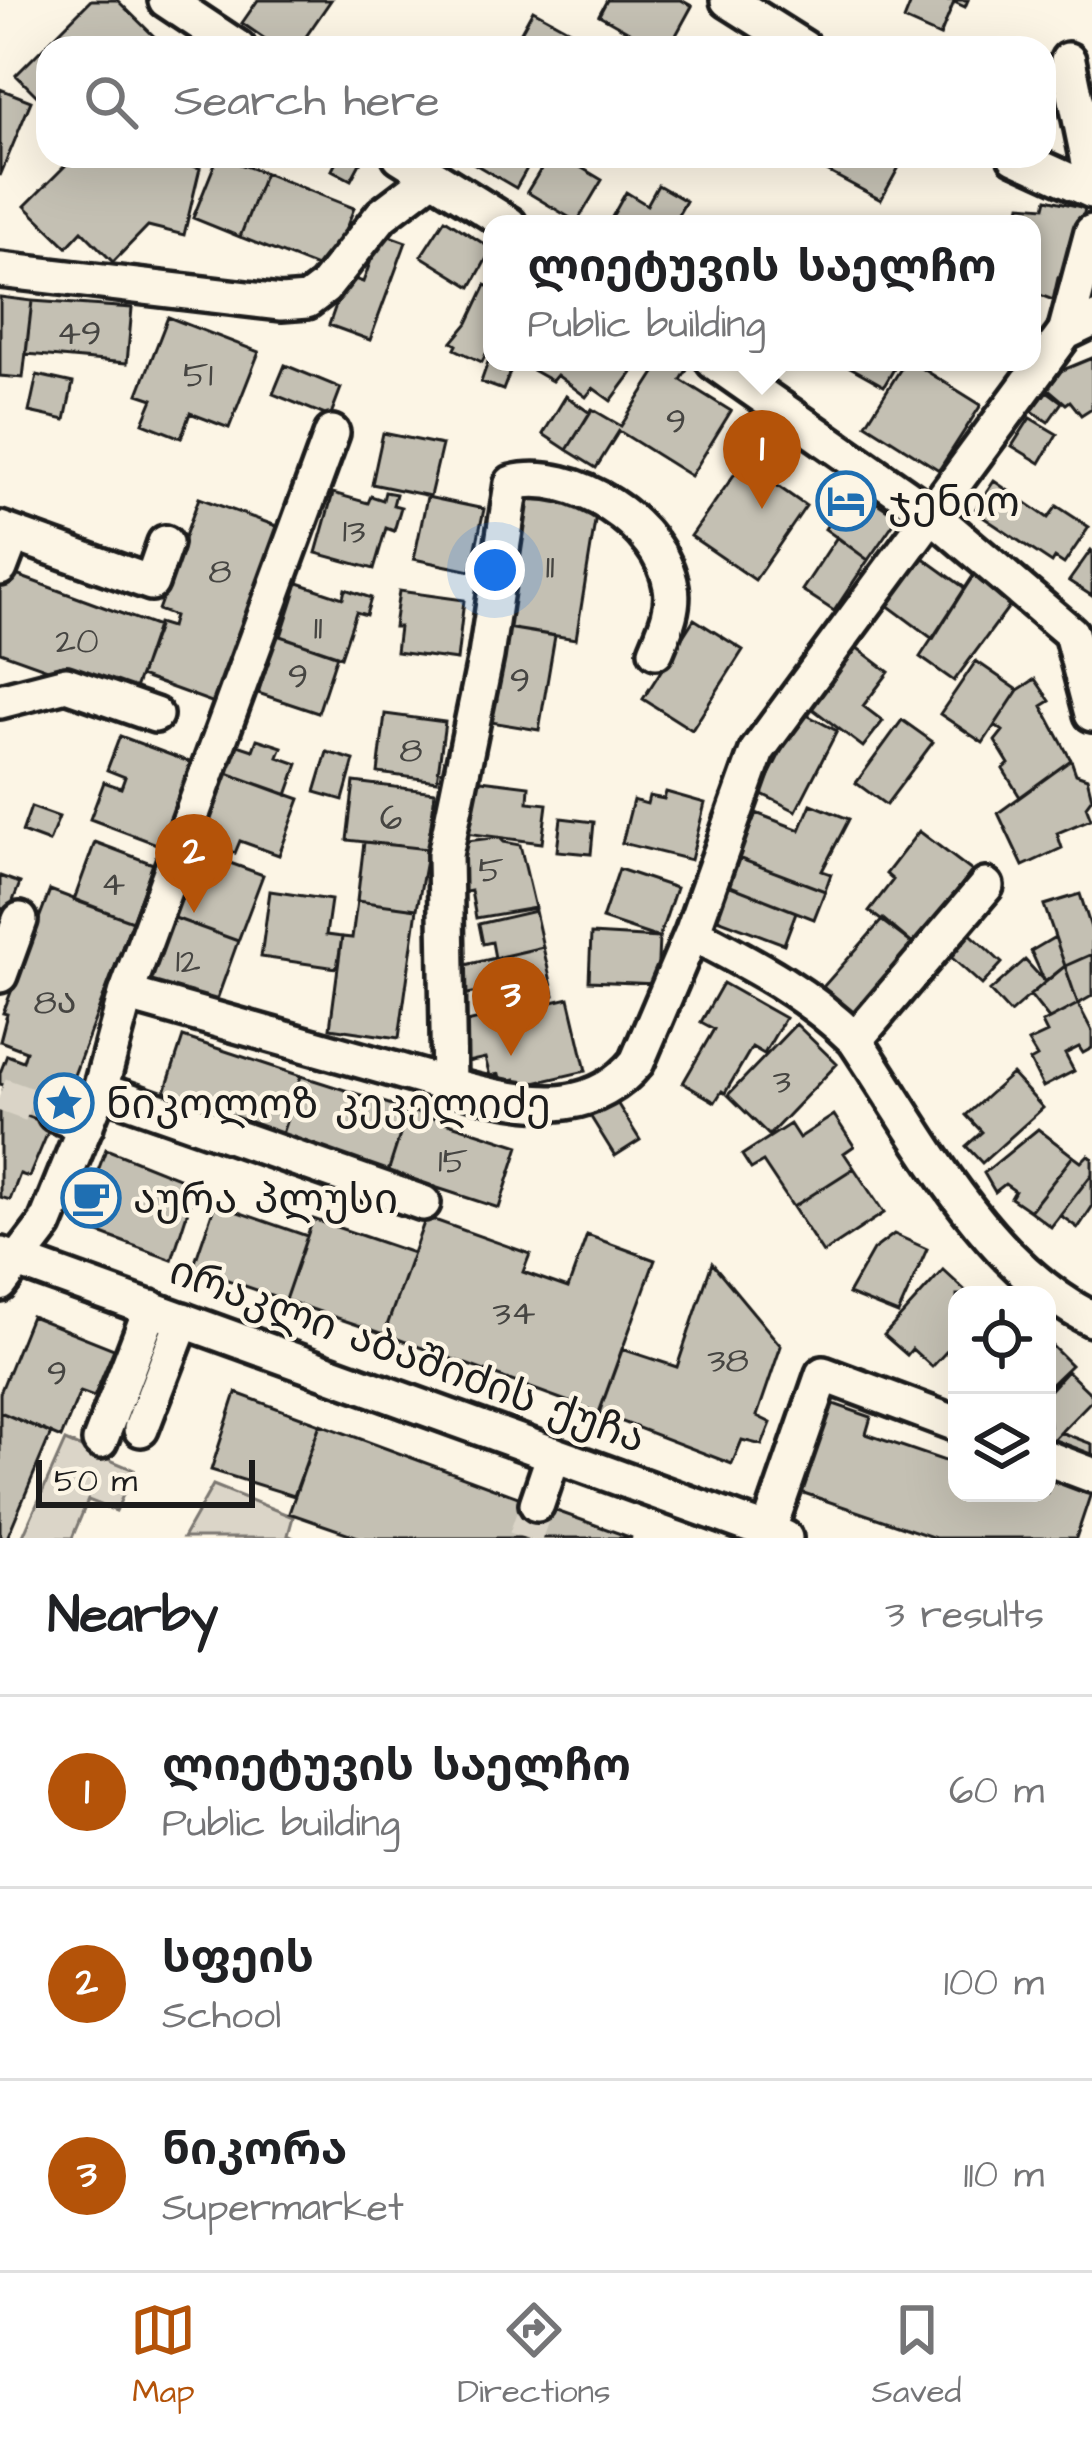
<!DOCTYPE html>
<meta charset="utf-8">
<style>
:root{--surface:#fff;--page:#f2f2f2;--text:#202124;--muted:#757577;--line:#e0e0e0;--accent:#b45309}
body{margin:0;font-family:"Architects Daughter","Noto Sans Georgian",sans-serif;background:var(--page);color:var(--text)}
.controls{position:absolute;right:36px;bottom:36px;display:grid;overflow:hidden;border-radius:24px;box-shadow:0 12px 48px #0002}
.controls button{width:108px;height:108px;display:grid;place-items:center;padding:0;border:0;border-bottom:3px solid var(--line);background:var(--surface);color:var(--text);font:60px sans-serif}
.scale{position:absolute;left:36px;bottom:30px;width:219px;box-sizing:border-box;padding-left:12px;border:6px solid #1c1c1c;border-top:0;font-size:33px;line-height:42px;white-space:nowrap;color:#1c1c1c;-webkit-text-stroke:9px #fcf5e5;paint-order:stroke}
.you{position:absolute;left:495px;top:570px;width:42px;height:42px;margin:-30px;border:9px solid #fff;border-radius:50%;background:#1a73e8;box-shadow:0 0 0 18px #1a73e833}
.badge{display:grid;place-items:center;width:78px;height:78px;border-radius:50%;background:var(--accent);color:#fff;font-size:39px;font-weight:700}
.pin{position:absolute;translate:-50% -99px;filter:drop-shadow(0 3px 6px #0008)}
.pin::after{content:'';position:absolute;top:63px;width:42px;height:36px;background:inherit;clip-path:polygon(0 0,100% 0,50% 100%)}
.popup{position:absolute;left:483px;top:215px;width:558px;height:156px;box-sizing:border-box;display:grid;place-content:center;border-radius:24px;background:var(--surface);filter:drop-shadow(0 3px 9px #0005);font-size:39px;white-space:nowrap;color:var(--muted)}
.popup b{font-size:45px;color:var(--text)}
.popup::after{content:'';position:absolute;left:50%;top:100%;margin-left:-24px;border:24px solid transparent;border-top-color:var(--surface)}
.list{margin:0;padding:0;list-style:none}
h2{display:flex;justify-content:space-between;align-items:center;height:156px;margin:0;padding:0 48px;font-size:51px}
h2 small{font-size:39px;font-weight:400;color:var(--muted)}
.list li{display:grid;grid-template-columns:78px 1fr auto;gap:36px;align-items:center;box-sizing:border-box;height:192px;padding:0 48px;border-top:3px solid var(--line)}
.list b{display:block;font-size:45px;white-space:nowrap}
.list p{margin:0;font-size:39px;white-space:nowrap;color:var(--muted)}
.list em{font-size:39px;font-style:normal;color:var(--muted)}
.icon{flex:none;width:66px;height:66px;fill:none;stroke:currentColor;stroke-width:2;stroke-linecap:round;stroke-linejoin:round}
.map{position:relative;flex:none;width:1092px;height:1538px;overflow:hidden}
.search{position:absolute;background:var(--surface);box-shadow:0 12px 48px #0002;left:36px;right:36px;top:36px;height:132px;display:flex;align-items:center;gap:30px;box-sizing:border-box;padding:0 42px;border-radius:36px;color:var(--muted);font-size:45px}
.sheet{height:732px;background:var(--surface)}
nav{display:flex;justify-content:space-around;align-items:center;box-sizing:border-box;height:168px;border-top:3px solid var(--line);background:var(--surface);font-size:33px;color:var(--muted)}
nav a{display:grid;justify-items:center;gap:6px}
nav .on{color:var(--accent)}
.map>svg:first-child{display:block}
.green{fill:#dbd5c8;stroke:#7c7872;stroke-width:3}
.building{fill:#c4c0b3;stroke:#1c1c1c;stroke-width:3}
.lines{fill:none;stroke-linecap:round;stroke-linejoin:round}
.minor-tunnel{stroke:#dad4c7;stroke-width:33;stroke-dasharray:33 16;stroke-linecap:butt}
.minor-casing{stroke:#1c1c1c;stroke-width:42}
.minor{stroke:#fcf5e5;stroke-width:33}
.labels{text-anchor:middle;stroke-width:9;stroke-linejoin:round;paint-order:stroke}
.number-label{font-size:36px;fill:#464542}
.poi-label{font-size:42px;fill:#1c1c1c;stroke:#fcf5e5;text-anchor:start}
.street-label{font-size:42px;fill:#1c1c1c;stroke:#fcf5e5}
</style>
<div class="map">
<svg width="1092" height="1538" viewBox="0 0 1092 1538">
<rect width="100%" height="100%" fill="#fcf5e5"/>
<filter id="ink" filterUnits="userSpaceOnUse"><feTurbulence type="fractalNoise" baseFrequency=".00833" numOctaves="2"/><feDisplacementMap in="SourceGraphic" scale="24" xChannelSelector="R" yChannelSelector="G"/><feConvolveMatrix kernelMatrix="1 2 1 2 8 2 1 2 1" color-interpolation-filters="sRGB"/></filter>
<g filter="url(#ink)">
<path class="green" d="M65 1441 134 1470 116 1511 88 1500 72 1538H22Z
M213 1485 293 1517 288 1535 294 1538H183Z"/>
<path class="building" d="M91 0H117L166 48H48V107L16 75Z
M258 0H331L298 48H278L242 23Z
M607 0H681L692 6 669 48H623L631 33 599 15Z
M912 0H968L965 7 954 2 940 36 904 20Z
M533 10 586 39 580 48H512Z
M0 89 31 101 0 176Z
M75 156H179L188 165 200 168 184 235 148 226 113 262 82 231 67 247 25 206Z
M218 156 265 173 240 237 193 218Z
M339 156H364L351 180 332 170Z
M461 156H534L516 188Z
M549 156H562L602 180 577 222 527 192Z
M811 156H905L881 200 808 161Z
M265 173 354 208 329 272 240 237Z
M658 185 686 201 673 224H608L626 192 647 205Z
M1047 199 1085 208 1070 282 1058 278 1053 300 1032 292V224H1017L1021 205 1045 207Z
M445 219 492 249 471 287 421 256Z
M381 233 406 242 370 340 329 325 346 276 363 282Z
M486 285 492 288V342L482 362 455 349 457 345 452 342 468 323Z
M0 297 32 301 23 378 0 376Z
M32 301 132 308 127 363 26 354Z
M168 317 259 352 229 428 190 413 181 438 143 423 153 399 138 394Z
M1092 358V408L1081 415 1070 401 1066 404 1046 387 1055 379 1053 374Z
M488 362 510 372 503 390 481 382Z
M518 362H640L611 401 593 388 586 397 557 375 552 381Z
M662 362H673L687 370 681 380 731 411 691 476 619 431 596 468 567 450 592 409 621 426Z
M841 362H898L884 386Z
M905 362H912L981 405 939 470 866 424Z
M285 365 341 388 330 417 273 394Z
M37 375 73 383 65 420 29 412Z
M1047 391 1062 402 1048 422 1032 411Z
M566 396 590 413 567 450 543 434Z
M1030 418 1057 434 1040 463 1012 446Z
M383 433 442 445 430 496 372 484Z
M743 462 806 506 755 580 691 536Z
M994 481 1048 518 1057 506 1089 527 1064 564 1055 558 1052 563 974 511Z
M853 487 898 517 868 560 825 529Z
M522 490 598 503 576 639 501 627Z
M385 492 396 494 393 505 401 507 394 531 386 528 374 569 316 553 333 493 368 503 371 496 383 500Z
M427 497 484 509 471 571 414 559Z
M199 498 282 528 217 704 140 676 158 623 171 627 174 616 158 610Z
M837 537 868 560 834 611 802 590Z
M1091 550 1092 551V596L1069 581Z
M922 557 965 588 933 639 887 605Z
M0 569 158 627 131 699 0 652Z
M975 573 1013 601 954 681 920 657Z
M298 583 343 598 345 589 371 598 366 615 356 612 341 657 281 636Z
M399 591 464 600 457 660 396 652 399 627H394Z
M694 619 743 650 692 730 643 699Z
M501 627 555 636 539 730 485 721Z
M277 635 337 655 318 713 258 693Z
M852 644 889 672 863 706 883 721 863 747 806 704Z
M976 661 1018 690 983 743 940 714Z
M1035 679 1050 701 1042 706 1071 760 1020 797 1003 769 1009 764 995 741 1003 731 995 725 1018 690Z
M801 712 837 731 796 811 760 793Z
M385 714 445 722 437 781 378 773Z
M902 720 933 742 886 805 856 783Z
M120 736 192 763 162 846 90 819 104 782 121 788 125 777 107 770Z
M257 739 282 747 278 757 298 764 287 795 224 772 235 744 253 750Z
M327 752 354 760 343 800 315 792Z
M1071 760 1076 774 1087 778 1092 798 1086 806 1091 819 1057 833 1062 848 1023 866 998 813Z
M224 772 300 799 279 855 240 841 235 853 200 841Z
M465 778 529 786 528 802 547 804 542 843 458 832Z
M354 782 435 792 428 849 347 840Z
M666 792 705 803 691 860 622 843 633 800 647 804 649 796 664 799Z
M811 804 849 819 822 871 831 874 825 891 738 858 756 813 800 830Z
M31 807 59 817 49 842 22 832Z
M561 818 594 822 591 854 557 851Z
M919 831 972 871 915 946 869 911 893 880 886 874Z
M499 837 504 842 520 845 535 908 476 918 471 891 460 893 451 843Z
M95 842 153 864 132 921 74 900Z
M364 842 428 849 417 909 357 901Z
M186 847 263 875 238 941 161 913Z
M738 858 825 891 814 919 728 885Z
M619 869 676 888 659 938 602 919Z
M0 876 20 883 9 911 0 908Z
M728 885 796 912 784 944 715 918Z
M50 890 132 921 62 1107 51 1125 0 1106 4 1085 0 1084V1073L7 1055 23 1061 26 1051 0 1041 7 1014 3 1013Z
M270 891 331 900 326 935 342 937 337 968 261 957Z
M1080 894 1092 931V954L1065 966 1044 905Z
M357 901 417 909 399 1038 330 1028 342 937 352 938Z
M535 911 543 947 495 958 492 942 483 944 479 924Z
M161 913 238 941 215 1005 138 977Z
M883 919 915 946 856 1016 823 987Z
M962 926 1002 963 982 985 941 948Z
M591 934 659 938 657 984 589 981Z
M1055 937 1065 966 1045 982 1031 951Z
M543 947 554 995 497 1008 492 989 463 995 457 967Z
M1092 954V996L1078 1004 1065 966Z
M1025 960 1045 982 1010 1013 990 991Z
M1065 966 1078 1004 1049 1019 1030 995Z
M723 983 785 1018 764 1054 752 1047 725 1093 722 1091 715 1102 683 1083 714 1029 701 1022Z
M569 998 586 1071 517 1087 515 1079 501 1082 499 1074 490 1076 485 1058 463 1063 454 1025Z
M1078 1004 1092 1031V1048L1083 1053 1079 1047 1065 1054 1074 1071 1043 1087 1030 1061 1037 1057 1028 1042 1047 1033 1042 1023Z
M796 1024 837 1064 769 1135 728 1095Z
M183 1037 301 1076 281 1137 163 1098Z
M1012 1074 1043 1108 982 1163 966 1146 982 1132 966 1115Z
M301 1076 408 1110 388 1172 281 1137Z
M614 1098 640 1140 615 1156 589 1114Z
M0 1106 51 1125 29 1177 20 1174 10 1200 0 1197Z
M408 1110 519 1146 499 1208 388 1172Z
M834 1115 854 1146 844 1153 854 1168 793 1207 763 1162 751 1169 742 1155 790 1124 799 1138Z
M1038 1129 1073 1156 1030 1211 1011 1198 1015 1191 1005 1184 995 1192 984 1173Z
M106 1149 196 1185 172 1260 78 1225Z
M1088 1155 1092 1158V1174L1051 1227 1030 1211 1073 1156 1081 1162Z
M854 1168 884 1213 823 1253 793 1207Z
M1092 1174V1207L1078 1228 1060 1215Z
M215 1204 307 1236 285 1300 193 1268Z
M426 1217 530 1254 523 1272 568 1288 587 1235 655 1260 599 1413 384 1334Z
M313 1219 413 1253 384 1334 285 1300Z
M894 1234 927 1249 898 1314 848 1294 873 1250Z
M712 1263 781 1346 757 1416 771 1423 762 1445 742 1440 732 1464 599 1413 622 1349 677 1367Z
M943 1270 970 1295H957V1340L932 1367 912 1349 907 1355 884 1335Z
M31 1316 114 1349 94 1397 80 1392 61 1438 0 1412V1393Z
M1047 1341 1071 1365 1047 1388Z
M1067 1371 1092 1395V1400L1050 1443 1047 1393Z
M236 1393 320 1424 294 1496 211 1470Z
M825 1401 871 1417 866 1434 957 1465V1493H1047V1474L1092 1490 1076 1538H935L795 1490Z
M0 1412 51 1433 7 1538H0Z
M320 1424 548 1508 537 1538H361L289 1513Z
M1060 1432 1092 1444V1465L1050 1443Z
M548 1508 632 1538H537Z"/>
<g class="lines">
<path class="minor-tunnel" d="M0 1094 55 1114
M525 1538 537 1504"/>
<defs>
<path id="minor" d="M166 0 238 48
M728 0 804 48
M1068 60 1092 177
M400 156 509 224
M1015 156 1092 191
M0 270 281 303 307 301 324 288 382 215 432 177
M1065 333 1092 232
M714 362 930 513 1071 633 1092 714
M0 529 151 583 165 543
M0 568 13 534
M0 701 66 684 155 715
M692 933C753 965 805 991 855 1040 921 1138 984 1264 1092 1319
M0 975 20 920
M126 994C212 1018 298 1043 385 1067 432 1080 518 1109 566 1102 594 1098 619 1084 637 1062L692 933 757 751 1065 333 1092 320
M855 1040 986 886
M449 1085 445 855 486 656 512 483C573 467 661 524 671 587 675 609 664 631 656 651
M100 1090 423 1203
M55 1114 86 1126
M2 1255 785 1538
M0 1284 45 1225 100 1090 126 994 332 433
M141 1429 183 1320
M100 1441 151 1308
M1047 1458 1092 1475
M537 1504 554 1454
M768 1532 823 1374 957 1424"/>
</defs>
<use href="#minor" class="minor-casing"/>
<use href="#minor" class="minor"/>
</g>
</g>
<defs>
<symbol id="hotel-ring" viewBox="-11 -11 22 22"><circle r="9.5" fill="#fcf5e5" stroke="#1f6fb2" stroke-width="1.5"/><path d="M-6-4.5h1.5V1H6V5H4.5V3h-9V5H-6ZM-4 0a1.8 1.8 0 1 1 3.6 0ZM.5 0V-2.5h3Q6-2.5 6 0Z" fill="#1f6fb2"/></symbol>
<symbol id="sight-ring" viewBox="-11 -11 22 22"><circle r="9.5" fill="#fcf5e5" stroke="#1f6fb2" stroke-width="1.5"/><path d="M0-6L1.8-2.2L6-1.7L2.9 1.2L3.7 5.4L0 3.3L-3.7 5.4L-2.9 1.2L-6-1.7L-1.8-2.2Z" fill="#1f6fb2"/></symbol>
<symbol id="cafe-ring" viewBox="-11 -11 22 22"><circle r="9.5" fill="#fcf5e5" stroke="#1f6fb2" stroke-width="1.5"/><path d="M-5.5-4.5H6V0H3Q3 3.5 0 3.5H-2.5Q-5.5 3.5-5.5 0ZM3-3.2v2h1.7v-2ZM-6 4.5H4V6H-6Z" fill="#1f6fb2"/></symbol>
</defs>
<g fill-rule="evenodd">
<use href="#hotel-ring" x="813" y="468" width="66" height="66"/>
<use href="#sight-ring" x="31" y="1070" width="66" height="66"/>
<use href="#cafe-ring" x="58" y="1165" width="66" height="66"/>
</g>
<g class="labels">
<g class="number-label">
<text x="79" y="344">49</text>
<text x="198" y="386">51</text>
<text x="676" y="432">9</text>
<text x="354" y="542">13</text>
<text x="550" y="578">11</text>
<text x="220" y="582">8</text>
<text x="318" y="639">11</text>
<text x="77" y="652">20</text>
<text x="298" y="687">9</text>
<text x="520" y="691">9</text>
<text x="411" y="761">8</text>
<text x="391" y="829">6</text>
<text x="491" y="881">5</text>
<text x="113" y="895">4</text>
<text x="188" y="972">12</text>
<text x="55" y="1013">8ა</text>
<text x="782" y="1092">3</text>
<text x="453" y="1172">15</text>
<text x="514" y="1324">34</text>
<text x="728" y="1371">38</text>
<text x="57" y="1384">9</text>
</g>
<g class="poi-label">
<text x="888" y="516">ჯენიო</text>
<text x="106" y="1118">ნიკოლოზ კეკელიძე</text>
<text x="133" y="1213">აურა პლუსი</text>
</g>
<g class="street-label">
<text transform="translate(408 1353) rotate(20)" y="15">ირაკლი აბაშიძის ქუჩა</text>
</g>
</g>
</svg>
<div class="controls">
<button><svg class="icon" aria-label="locate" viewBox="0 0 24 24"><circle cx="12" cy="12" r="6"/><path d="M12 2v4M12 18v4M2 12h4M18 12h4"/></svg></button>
<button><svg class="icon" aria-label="layers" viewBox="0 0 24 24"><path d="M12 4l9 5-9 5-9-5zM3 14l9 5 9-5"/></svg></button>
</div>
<div class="scale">50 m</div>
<div class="you"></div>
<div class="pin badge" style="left:762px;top:509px">1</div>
<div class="popup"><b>ლიეტუვის საელჩო</b>Public building</div>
<div class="pin badge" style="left:194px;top:913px">2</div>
<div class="pin badge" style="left:511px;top:1056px">3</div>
<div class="search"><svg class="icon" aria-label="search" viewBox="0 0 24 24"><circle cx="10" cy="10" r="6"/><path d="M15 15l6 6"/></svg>Search here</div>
</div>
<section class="sheet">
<h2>Nearby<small>3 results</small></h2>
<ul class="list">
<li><span class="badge">1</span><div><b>ლიეტუვის საელჩო</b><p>Public building</p></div><em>60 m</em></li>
<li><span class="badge">2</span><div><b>სფეის</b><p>School</p></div><em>100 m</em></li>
<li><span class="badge">3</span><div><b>ნიკორა</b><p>Supermarket</p></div><em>110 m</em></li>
</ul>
</section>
<nav>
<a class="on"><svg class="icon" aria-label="map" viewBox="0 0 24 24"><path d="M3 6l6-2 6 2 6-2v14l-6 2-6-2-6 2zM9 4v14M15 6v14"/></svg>Map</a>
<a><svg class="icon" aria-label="directions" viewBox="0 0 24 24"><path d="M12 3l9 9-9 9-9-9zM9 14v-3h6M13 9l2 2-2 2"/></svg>Directions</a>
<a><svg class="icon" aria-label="saved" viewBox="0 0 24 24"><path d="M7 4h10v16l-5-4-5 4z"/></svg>Saved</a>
</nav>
